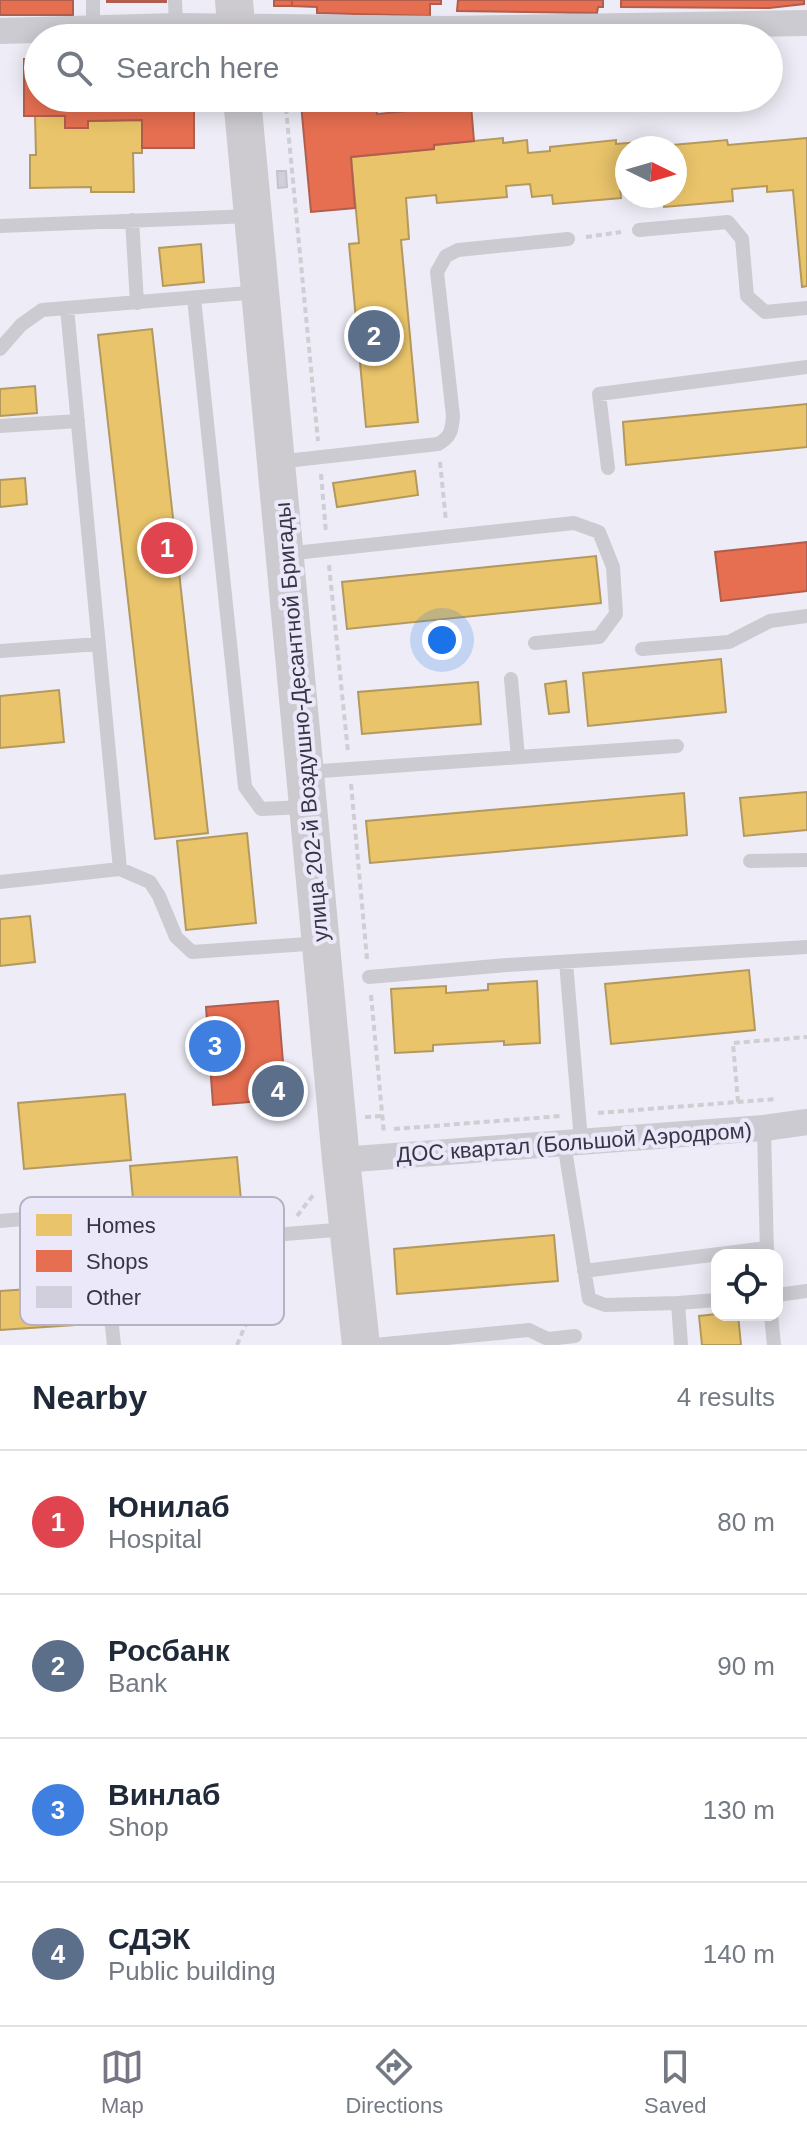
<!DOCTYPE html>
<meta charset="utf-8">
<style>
:root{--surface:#fff;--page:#f6f6f7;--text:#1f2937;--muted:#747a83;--line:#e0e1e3;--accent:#787684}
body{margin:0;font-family:Helvetica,sans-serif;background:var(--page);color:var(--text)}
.controls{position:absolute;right:24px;bottom:24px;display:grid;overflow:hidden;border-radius:16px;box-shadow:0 4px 20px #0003}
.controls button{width:72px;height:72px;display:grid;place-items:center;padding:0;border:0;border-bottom:2px solid var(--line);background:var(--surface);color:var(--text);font:40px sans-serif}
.compass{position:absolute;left:615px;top:136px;width:72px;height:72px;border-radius:50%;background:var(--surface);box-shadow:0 4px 20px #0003;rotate:95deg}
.you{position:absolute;left:442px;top:640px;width:28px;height:28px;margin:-20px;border:6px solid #fff;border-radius:50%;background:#1a73e8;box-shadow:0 0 0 12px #1a73e833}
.badge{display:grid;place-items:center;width:52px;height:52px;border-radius:50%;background:var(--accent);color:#fff;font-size:26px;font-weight:700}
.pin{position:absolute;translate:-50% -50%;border:4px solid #fff;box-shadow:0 2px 8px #0006}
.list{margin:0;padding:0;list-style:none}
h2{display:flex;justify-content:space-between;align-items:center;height:104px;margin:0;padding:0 32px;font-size:34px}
h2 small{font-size:26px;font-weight:400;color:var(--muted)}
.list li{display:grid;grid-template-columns:52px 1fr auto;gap:24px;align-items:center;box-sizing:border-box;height:144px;padding:0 32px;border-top:2px solid var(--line)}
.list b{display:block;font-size:30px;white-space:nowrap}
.list p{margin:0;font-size:26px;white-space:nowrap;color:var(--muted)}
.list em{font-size:26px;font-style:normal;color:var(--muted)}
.icon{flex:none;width:44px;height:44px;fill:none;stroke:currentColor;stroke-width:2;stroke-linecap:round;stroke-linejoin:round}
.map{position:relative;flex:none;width:807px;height:1345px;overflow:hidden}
.search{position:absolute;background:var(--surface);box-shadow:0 4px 20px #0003;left:24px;right:24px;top:24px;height:88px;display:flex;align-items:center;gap:20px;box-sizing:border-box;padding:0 28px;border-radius:44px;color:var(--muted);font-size:30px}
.sheet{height:680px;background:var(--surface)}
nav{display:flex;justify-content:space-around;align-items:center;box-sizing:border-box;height:112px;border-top:2px solid var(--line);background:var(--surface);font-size:22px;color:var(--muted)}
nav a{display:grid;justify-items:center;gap:4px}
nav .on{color:var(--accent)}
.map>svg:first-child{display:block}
.homes{fill:#e9c46a;stroke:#b4995f;stroke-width:2}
.shops{fill:#e76f51;stroke:#b25e4e;stroke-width:2}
.building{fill:#d1cfdc;stroke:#c4c2cd;stroke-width:2}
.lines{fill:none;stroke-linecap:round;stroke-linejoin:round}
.path{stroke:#cfced3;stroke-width:4;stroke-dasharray:6 4;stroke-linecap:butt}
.lane{stroke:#cccbd1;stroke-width:14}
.street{stroke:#cccbd1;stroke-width:26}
.secondary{stroke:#cecbd0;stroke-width:38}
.labels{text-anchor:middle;stroke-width:8;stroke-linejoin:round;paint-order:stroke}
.street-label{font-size:22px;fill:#383646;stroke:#ebe9f9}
.key{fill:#ebe9f9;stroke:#b5b3c3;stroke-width:2}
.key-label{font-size:22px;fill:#383646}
</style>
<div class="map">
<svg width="807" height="1345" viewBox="0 0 807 1345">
<rect width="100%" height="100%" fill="#eeecf6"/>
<path class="homes" d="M35 116H65V128H88V121L142 120V153H133L134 192H91V187L30 188V155H36Z
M503 138V143L527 140 528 153 550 151V147L616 140V144L640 142 641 148H627V187H620L621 198 553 204 552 195 532 197 530 184 506 186 507 197 437 203 436 195 406 198 409 239 401 240 418 422 366 427 349 244 359 243 351 157 434 149V145Z
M807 138V286L802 287 793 190 767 192V186L732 189 733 201 664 207 663 198 641 200V196H675V148L661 146 727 140 728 145Z
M201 244 204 282 163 286 159 248Z
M152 329 208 833 155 839 98 335Z
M35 386 37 413 0 416V389Z
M807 404V447L626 465 623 422Z
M415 471 418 495 337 507 333 483Z
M25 478 27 504 0 507V480Z
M596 556 601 603 347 629 342 582Z
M721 659 726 712 588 726 583 673Z
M566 681 569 712 549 714 545 684Z
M478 682 481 724 362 734 358 692Z
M59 690 64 742 0 748V696Z
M807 792V830L744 836 740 798Z
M684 793 687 835 370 863 366 821Z
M247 833 256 923 186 930 177 841Z
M30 916 35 962 0 966V919Z
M749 970 755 1030 611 1044 605 984Z
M537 981 540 1043 504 1045V1041L433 1045V1051L395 1053 391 989 446 986V993L488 990V984Z
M125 1094 131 1160 24 1169 18 1103Z
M237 1157 243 1222 136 1232 130 1166Z
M554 1235 558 1281 397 1294 394 1249Z
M73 1286 75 1325 0 1330V1291Z
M717 1314 738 1315 741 1345H702L699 1316Z"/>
<path class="shops" d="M0 0H73V15H0Z
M107 0H166V2H107Z
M274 0H292V6H274Z
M292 0H441V4H430V16L317 13V7L292 6Z
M458 0H603V7H598L597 13 457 11Z
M621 0H804V4L769 8 621 7Z
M24 59H38V98H194V148H142V120L88 121V128H65V116H24Z
M376 98 377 114 471 105 474 141 434 145V149L351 157 355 208 311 212 301 104Z
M807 542V591L721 601 715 552Z
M278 1001 286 1099 213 1105 206 1007Z"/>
<path class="building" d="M277 171H286L287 187 278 188Z"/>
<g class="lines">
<path class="path" d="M285 98 318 441
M586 237 621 232
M440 462 446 521
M321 474 326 533
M329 565 348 752
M351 784 367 959
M371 995 384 1134
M738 1102 733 1043 807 1037
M598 1113 776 1099
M365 1117 382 1116
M394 1129 561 1116
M297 1216 314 1194
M237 1345 275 1254"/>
<path class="lane" d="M93 0V28
M175 0 176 26
M132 220 137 303
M0 226 251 216
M639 230 728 222 742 239 747 296 765 312 807 308
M194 298 245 787 261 809 305 807
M67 308 120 869 150 882 159 896 176 937 192 952 321 943
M0 349 21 325 42 310 260 292
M0 426 78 421
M277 462 438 444C451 437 452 430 453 416L437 272 446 256 458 250 568 239
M608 468 599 394 807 367
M285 554 574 523 599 532 613 567 616 614 599 637 535 643
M642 649 729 642 770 621 807 616
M0 651 99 644
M511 679 518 757
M307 772 677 746
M750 861 807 860
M0 882 120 869
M566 962 581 1141
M369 977 507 965 807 947
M764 1128 767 1255
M564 1143 589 1299 605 1305 678 1303 681 1345
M0 1221 68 1215 86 1223 103 1242 134 1246 348 1229
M103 1242 114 1345
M584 1271 767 1248
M777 1295 807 1291
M678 1303 717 1300
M771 1315 774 1345
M375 1345 529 1330 548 1339 575 1336"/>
<path class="street" d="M0 31 176 26 448 29 807 23
M341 1160 764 1128 807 1122"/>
<path class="secondary" d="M234 0 237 38
M242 98 341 1160 361 1345"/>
</g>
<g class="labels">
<g class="street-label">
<text transform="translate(301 722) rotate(-95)" y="8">улица 202-й Воздушно-Десантной Бригады</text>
<text transform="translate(574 1142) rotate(-4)" y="8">ДОС квартал (Большой Аэродром)</text>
</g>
</g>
<rect x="20" y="1197" width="264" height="128" rx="12" class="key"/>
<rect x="36" y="1214" width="36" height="22" fill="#e9c46a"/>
<rect x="36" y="1250" width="36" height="22" fill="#e76f51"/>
<rect x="36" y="1286" width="36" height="22" fill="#d1cfdc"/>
<g class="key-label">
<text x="86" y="1233">Homes</text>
<text x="86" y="1269">Shops</text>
<text x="86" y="1305">Other</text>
</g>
</svg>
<div class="controls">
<button><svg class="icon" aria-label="locate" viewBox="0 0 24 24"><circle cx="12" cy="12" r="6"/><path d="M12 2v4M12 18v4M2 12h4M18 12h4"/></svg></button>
</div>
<svg class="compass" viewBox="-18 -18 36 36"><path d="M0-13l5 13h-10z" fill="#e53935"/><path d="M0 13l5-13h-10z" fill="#747a83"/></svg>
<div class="you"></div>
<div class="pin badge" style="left:167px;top:548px;background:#e0444e">1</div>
<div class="pin badge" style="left:374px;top:336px;background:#5c6f8a">2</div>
<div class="pin badge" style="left:215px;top:1046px;background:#3f7fe0">3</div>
<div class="pin badge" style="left:278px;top:1091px;background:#5c6f8a">4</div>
<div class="search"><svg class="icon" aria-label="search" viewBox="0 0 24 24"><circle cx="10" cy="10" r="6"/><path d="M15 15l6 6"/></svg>Search here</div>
</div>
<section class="sheet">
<h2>Nearby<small>4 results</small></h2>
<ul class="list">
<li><span class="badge" style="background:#e0444e">1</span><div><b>Юнилаб</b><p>Hospital</p></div><em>80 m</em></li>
<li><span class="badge" style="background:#5c6f8a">2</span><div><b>Росбанк</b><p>Bank</p></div><em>90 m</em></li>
<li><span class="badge" style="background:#3f7fe0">3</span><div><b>Винлаб</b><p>Shop</p></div><em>130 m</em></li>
<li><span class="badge" style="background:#5c6f8a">4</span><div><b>СДЭК</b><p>Public building</p></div><em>140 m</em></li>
</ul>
</section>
<nav>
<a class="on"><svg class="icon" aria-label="map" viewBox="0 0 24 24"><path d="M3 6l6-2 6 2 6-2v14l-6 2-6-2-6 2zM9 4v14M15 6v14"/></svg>Map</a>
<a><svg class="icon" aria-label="directions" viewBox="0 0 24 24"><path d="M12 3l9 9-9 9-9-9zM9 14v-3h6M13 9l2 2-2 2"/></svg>Directions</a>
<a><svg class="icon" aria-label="saved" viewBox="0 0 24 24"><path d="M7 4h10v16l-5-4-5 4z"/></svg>Saved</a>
</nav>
